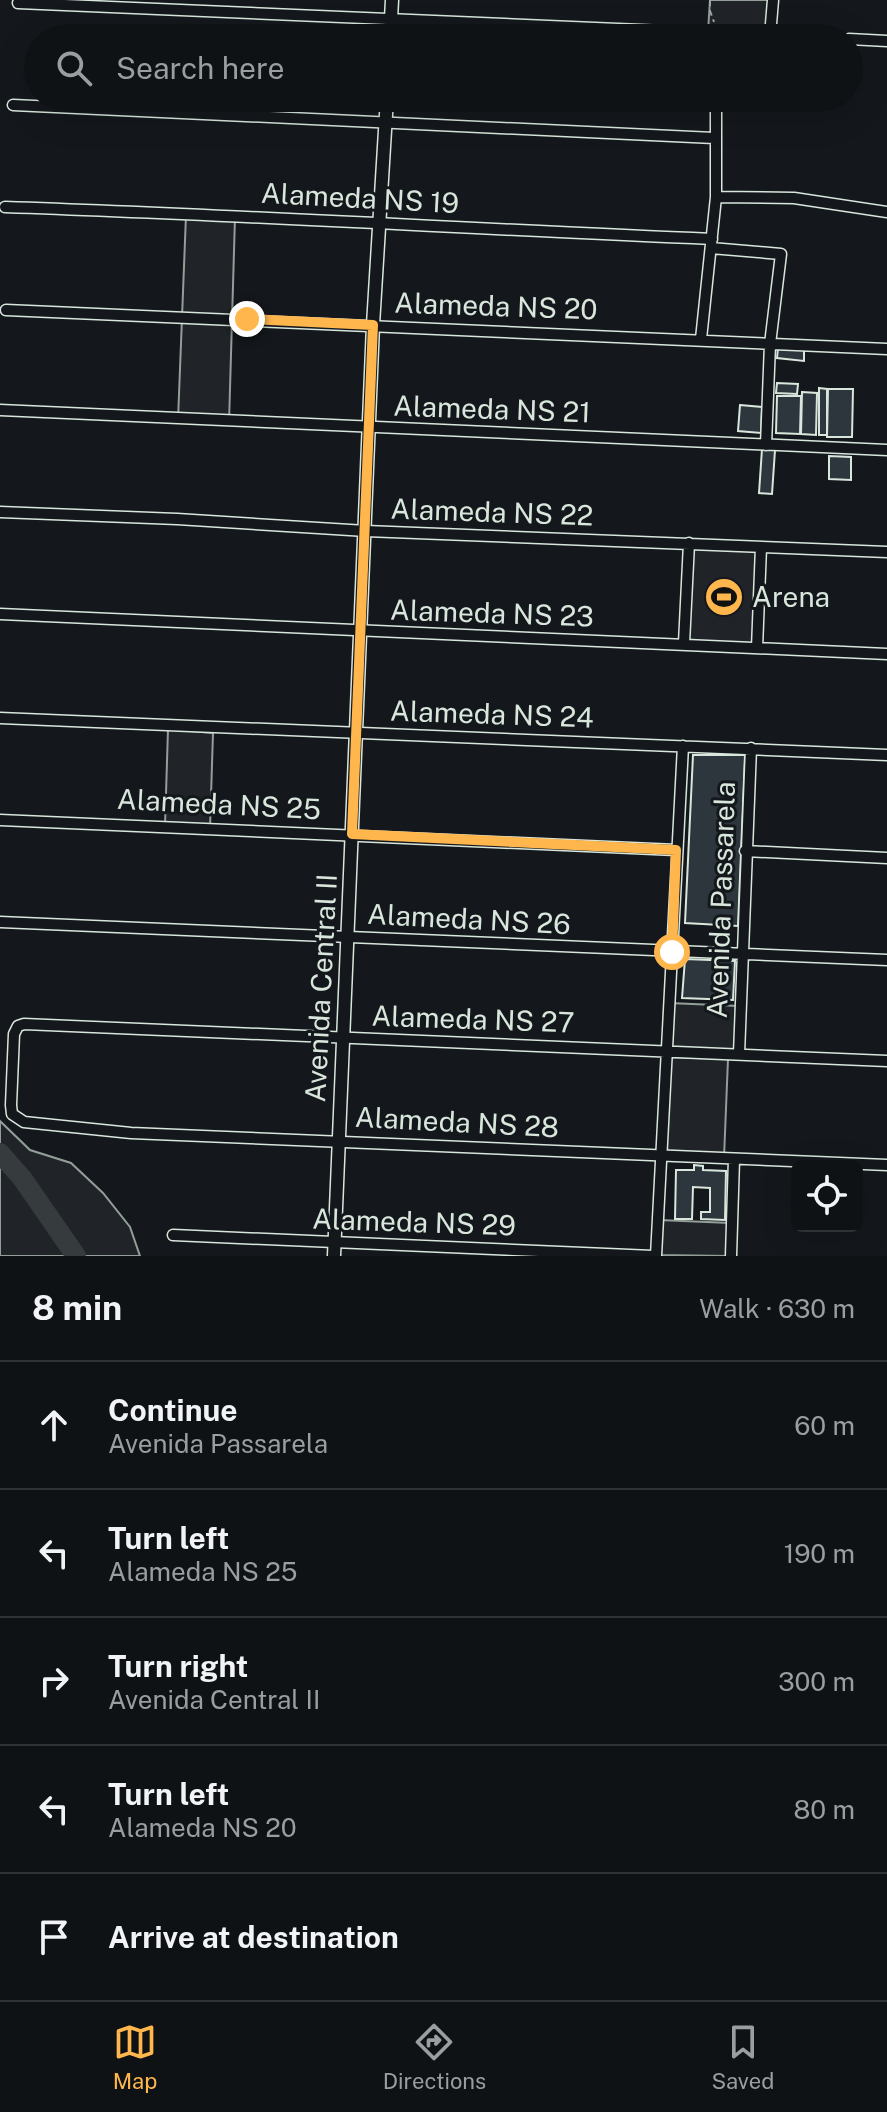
<!DOCTYPE html>
<meta charset="utf-8">
<style>
:root{--surface:#0f1215;--page:#1d2022;--text:#f1f3f6;--muted:#9b9ea0;--line:#2f3234;--accent:#ffb74d}
body{margin:0;font-family:"Public Sans",sans-serif;background:var(--page);color:var(--text)}
.controls{position:absolute;right:24px;bottom:24px;display:grid;overflow:hidden;border-radius:12px;box-shadow:0 8px 32px #0002}
.controls button{width:72px;height:72px;display:grid;place-items:center;padding:0;border:0;border-bottom:2px solid var(--line);background:var(--surface);color:var(--text);font:40px sans-serif}
.stop{position:absolute;width:24px;height:24px;margin:-18px;border:6px solid #ffb74d;border-radius:50%;background:#fff}
.stop.end{background:#ffb74d;border-color:#fff;box-shadow:0 2px 8px #0008}
.list{margin:0;padding:0;list-style:none}
h2{display:flex;justify-content:space-between;align-items:center;height:104px;margin:0;padding:0 32px;font-size:34px}
h2 small{font-size:26px;font-weight:400;color:var(--muted)}
.list li{display:grid;grid-template-columns:52px 1fr auto;gap:24px;align-items:center;box-sizing:border-box;height:128px;padding:0 32px;border-top:2px solid var(--line)}
.list b{display:block;font-size:30px;white-space:nowrap}
.list p{margin:0;font-size:26px;white-space:nowrap;color:var(--muted)}
.list em{font-size:26px;font-style:normal;color:var(--muted)}
.icon{flex:none;width:44px;height:44px;fill:none;stroke:currentColor;stroke-width:2;stroke-linecap:round;stroke-linejoin:round}
.map{position:relative;flex:none;width:887px;height:1256px;overflow:hidden}
.search{position:absolute;background:var(--surface);box-shadow:0 8px 32px #0002;left:24px;right:24px;top:24px;height:88px;display:flex;align-items:center;gap:20px;box-sizing:border-box;padding:0 28px;border-radius:44px;color:var(--muted);font-size:30px}
.sheet{height:744px;background:var(--surface)}
nav{display:flex;justify-content:space-around;align-items:center;box-sizing:border-box;height:112px;border-top:2px solid var(--line);background:var(--surface);font-size:22px;color:var(--muted)}
nav a{display:grid;justify-items:center;gap:4px}
nav .on{color:var(--accent)}
.map>svg:first-child{display:block}
.green{fill:#202428;stroke:#939e99;stroke-width:2}
.lines{fill:none;stroke-linecap:round;stroke-linejoin:round}
.river{stroke:#363b3e;stroke-width:20}
.building{fill:#2c363c;stroke:#d8e6dc;stroke-width:2}
.minor-casing{stroke:#d8e6dc;stroke-width:13}
.tertiary-casing{stroke:#d8e6dc;stroke-width:15}
.path{stroke:#9da8a2;stroke-width:2;stroke-dasharray:6 4;stroke-linecap:butt}
.minor{stroke:#14181c;stroke-width:10}
.tertiary{stroke:#14181c;stroke-width:12}
.route{stroke:#ffb74d;stroke-width:10}
.labels{text-anchor:middle;stroke-width:6;stroke-linejoin:round;paint-order:stroke}
.street-label{font-size:28px;fill:#d8e6dc;stroke:#14181c}
.poi-label{font-size:28px;fill:#d8e6dc;stroke:#14181c;text-anchor:start}
</style>
<div class="map">
<svg width="887" height="1256" viewBox="0 0 887 1256">
<rect width="100%" height="100%" fill="#14181c"/>
<path class="green" d="M710 0H771L769 35 708 32Z
M186 215 235 217 229 423 178 420Z
M689 545 763 547 759 650 686 647Z
M168 729 213 733 210 828 165 826Z
M669 1003 739 1006 737 1056 667 1053Z
M667 1057 728 1059 724 1158 663 1155Z
M0 1121 30 1150 71 1163 103 1193 130 1227 140 1256H0Z
M659 1220 730 1223 729 1256 657 1255Z"/>
<g class="lines">
<path class="river" d="M0 1153 22 1178 76 1256"/>
</g>
<path class="building" d="M778 348 804 350V361L777 358Z
M777 383 798 384 797 394 776 393Z
M819 388 827 389V435H819Z
M828 389H853L852 437H827Z
M802 392 817 393 816 435 801 434Z
M777 396H801L800 434 776 433Z
M740 405 762 407 761 433 738 431Z
M762 449 775 450 772 494 759 493Z
M829 456 851 457V480L829 479Z
M693 755H745L738 926 685 923Z
M685 959 735 961 733 1000 682 998Z
M694 1165 703 1166V1170L726 1171 725 1220 701 1219V1212H710V1188L693 1187 692 1219H675L676 1170H694Z"/>
<g class="lines">
<defs>
<path id="minor" d="M18 3 828 38
M770 36 773 0
M849 39 887 41
M13 105 714 138
M716 197 794 198 887 212
M5 207C241 215 476 229 712 239
M711 248 781 254 770 344 766 445
M6 310 887 349
M701 339 716 197V98
M0 410 887 450
M0 512 177 519 366 531 887 552
M0 614 887 654
M684 643 689 543
M757 648 761 547
M0 718 887 755
M0 820 676 850
M745 851 887 858
M0 922 887 960
M739 1054 751 748
M887 1061 24 1024 18 1026 14 1034 11 1105 12 1114 24 1122 131 1133 887 1165
M173 1235 653 1256
M656 1256 683 746
M731 1256 734 1159"/>
<path id="tertiary" d="M390 38 392 0
M334 1256 373 325 387 98"/>
</defs>
<use href="#minor" class="minor-casing"/>
<use href="#tertiary" class="tertiary-casing"/>
<path class="path" d="M710 0V11L714 22"/>
<use href="#minor" class="minor"/>
<use href="#tertiary" class="tertiary"/>
</g>
<g class="lines">
<path class="route" d="M247 319 373 325 352 834 676 850 672 952"/>
</g>
<defs>
<symbol id="stadium-disc" viewBox="-11 -11 22 22"><circle r="9.5" fill="#ffb74d" stroke="#14181c"/><path d="M0-5a6.5 5 0 1 0 0 10a6.5 5 0 1 0 0-10ZM-3.5-1.8h7v3.6h-7Z" fill="#111"/></symbol>
</defs>
<g fill-rule="evenodd">
<use href="#stadium-disc" x="702" y="575" width="44" height="44"/>
</g>
<g class="labels">
<g class="street-label">
<text transform="translate(360 198) rotate(3)" y="10">Alameda NS 19</text>
<text transform="translate(496 306) rotate(2)" y="10">Alameda NS 20</text>
<text transform="translate(492 409) rotate(2)" y="10">Alameda NS 21</text>
<text transform="translate(492 512) rotate(2)" y="10">Alameda NS 22</text>
<text transform="translate(492 613) rotate(2)" y="10">Alameda NS 23</text>
<text transform="translate(492 714) rotate(2)" y="10">Alameda NS 24</text>
<text transform="translate(219 804) rotate(3)" y="10">Alameda NS 25</text>
<text transform="translate(721 900) rotate(-88)" y="10">Avenida Passarela</text>
<text transform="translate(469 919) rotate(3)" y="10">Alameda NS 26</text>
<text transform="translate(321 988) rotate(-87)" y="10">Avenida Central II</text>
<text transform="translate(473 1019) rotate(2)" y="10">Alameda NS 27</text>
<text transform="translate(457 1122) rotate(3)" y="10">Alameda NS 28</text>
<text transform="translate(414 1222) rotate(2)" y="10">Alameda NS 29</text>
</g>
<g class="poi-label">
<text x="752" y="607">Arena</text>
</g>
</g>
</svg>
<div class="controls">
<button><svg class="icon" aria-label="locate" viewBox="0 0 24 24"><circle cx="12" cy="12" r="6"/><path d="M12 2v4M12 18v4M2 12h4M18 12h4"/></svg></button>
</div>
<div class="stop" style="left:672px;top:952px"></div>
<div class="stop end" style="left:247px;top:319px"></div>
<div class="search"><svg class="icon" aria-label="search" viewBox="0 0 24 24"><circle cx="10" cy="10" r="6"/><path d="M15 15l6 6"/></svg>Search here</div>
</div>
<section class="sheet">
<h2>8 min<small>Walk · 630 m</small></h2>
<ul class="list">
<li><svg class="icon" aria-label="ahead" viewBox="0 0 24 24"><path d="M12 20V5M6 11l6-6 6 6"/></svg><div><b>Continue</b><p>Avenida Passarela</p></div><em>60 m</em></li>
<li><svg class="icon" aria-label="left" viewBox="0 0 24 24"><path d="M17 20v-9H6M10 6l-5 5 5 5"/></svg><div><b>Turn left</b><p>Alameda NS 25</p></div><em>190 m</em></li>
<li><svg class="icon" aria-label="right" viewBox="0 0 24 24"><path d="M7 20v-9h11M14 6l5 5-5 5"/></svg><div><b>Turn right</b><p>Avenida Central II</p></div><em>300 m</em></li>
<li><svg class="icon" aria-label="left" viewBox="0 0 24 24"><path d="M17 20v-9H6M10 6l-5 5 5 5"/></svg><div><b>Turn left</b><p>Alameda NS 20</p></div><em>80 m</em></li>
<li><svg class="icon" aria-label="arrive" viewBox="0 0 24 24"><path d="M6 21V4h12l-3 4 3 4H6"/></svg><div><b>Arrive at destination</b></div></li>
</ul>
</section>
<nav>
<a class="on"><svg class="icon" aria-label="map" viewBox="0 0 24 24"><path d="M3 6l6-2 6 2 6-2v14l-6 2-6-2-6 2zM9 4v14M15 6v14"/></svg>Map</a>
<a><svg class="icon" aria-label="directions" viewBox="0 0 24 24"><path d="M12 3l9 9-9 9-9-9zM9 14v-3h6M13 9l2 2-2 2"/></svg>Directions</a>
<a><svg class="icon" aria-label="saved" viewBox="0 0 24 24"><path d="M7 4h10v16l-5-4-5 4z"/></svg>Saved</a>
</nav>
